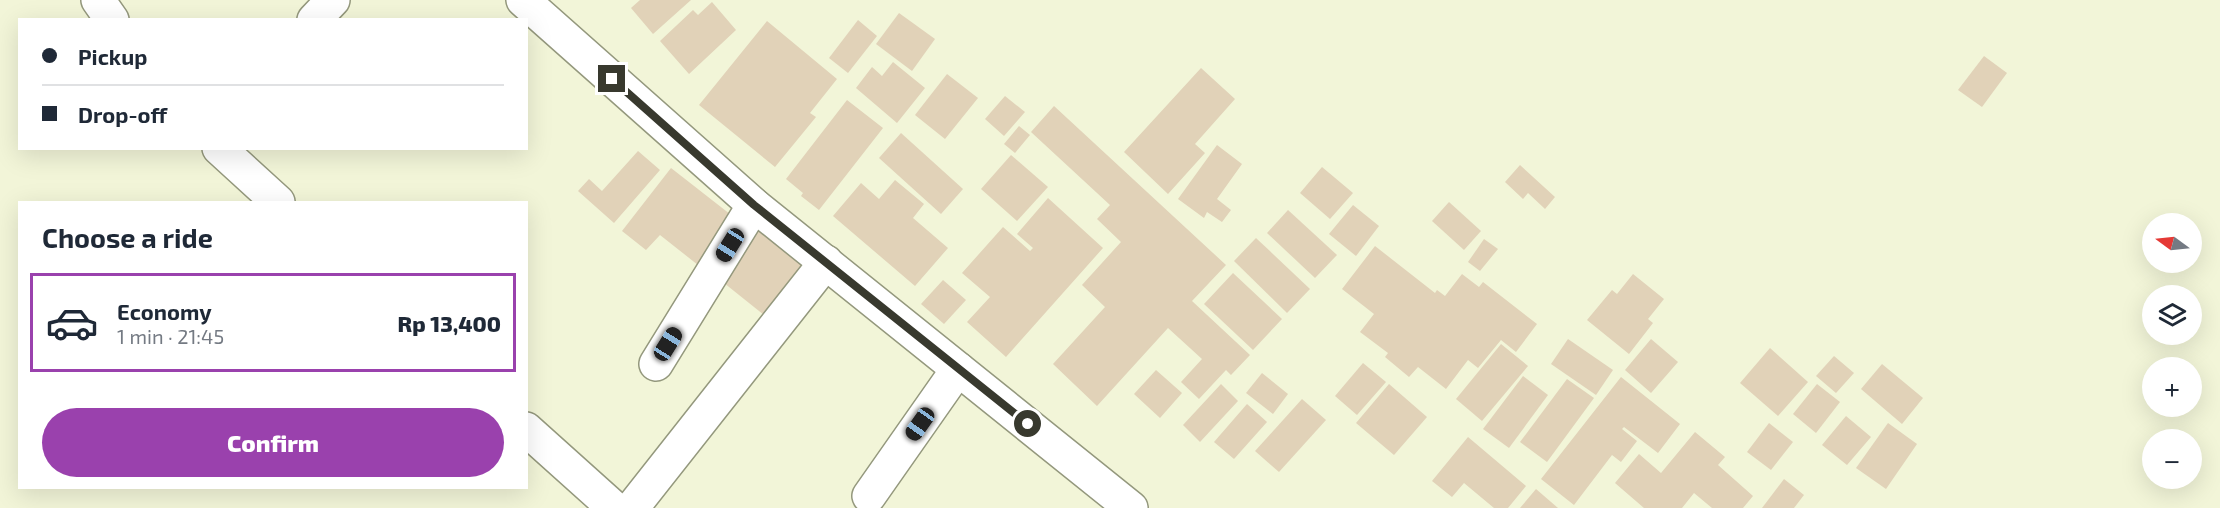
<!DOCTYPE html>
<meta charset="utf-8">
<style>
body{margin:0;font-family:"Exo 2",sans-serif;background:#f2f2f3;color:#1f2937;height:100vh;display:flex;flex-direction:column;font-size:22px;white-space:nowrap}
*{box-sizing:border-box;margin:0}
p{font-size:20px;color:#747a83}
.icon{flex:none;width:33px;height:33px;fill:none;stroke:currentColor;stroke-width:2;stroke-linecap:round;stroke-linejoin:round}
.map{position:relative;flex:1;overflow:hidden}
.details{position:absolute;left:18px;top:201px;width:510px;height:288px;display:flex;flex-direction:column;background:#fff;border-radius:0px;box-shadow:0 6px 24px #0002}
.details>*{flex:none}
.top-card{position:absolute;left:18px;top:18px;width:510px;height:132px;border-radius:0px;box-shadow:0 6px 24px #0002;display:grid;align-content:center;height:132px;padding:0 24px;background:#fff}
.needle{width:39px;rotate:285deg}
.tools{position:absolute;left:2142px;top:213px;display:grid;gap:12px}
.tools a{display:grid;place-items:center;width:60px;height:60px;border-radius:50%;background:#fff;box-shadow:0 6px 24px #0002;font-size:30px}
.end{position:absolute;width:27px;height:27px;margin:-14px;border:8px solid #38392e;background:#fff;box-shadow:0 0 0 3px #fff}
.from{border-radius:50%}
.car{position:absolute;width:18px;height:36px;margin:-18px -9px;border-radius:8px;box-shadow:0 0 4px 2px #0007;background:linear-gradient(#222 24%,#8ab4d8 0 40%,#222 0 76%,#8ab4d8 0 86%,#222 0)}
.top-card b{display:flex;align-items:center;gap:21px;height:57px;font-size:22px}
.top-card b+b{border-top:2px solid #e0e1e3}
.top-card i{width:15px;height:15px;background:#1f2937}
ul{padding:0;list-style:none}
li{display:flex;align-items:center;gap:18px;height:99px;margin:0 12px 9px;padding:0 12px;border:3px solid transparent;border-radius:0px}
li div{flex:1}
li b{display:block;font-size:22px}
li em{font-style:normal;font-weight:800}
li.selected{border-color:#9a41ad}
li>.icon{width:54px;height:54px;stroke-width:1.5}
h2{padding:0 24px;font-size:27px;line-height:72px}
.primary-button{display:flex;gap:12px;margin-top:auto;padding:12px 24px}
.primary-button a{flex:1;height:69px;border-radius:36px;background:#9a41ad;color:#fff;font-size:24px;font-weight:800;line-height:69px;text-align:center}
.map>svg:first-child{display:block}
.building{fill:#e1d2b8}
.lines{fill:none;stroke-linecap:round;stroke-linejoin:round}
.street-casing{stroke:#94987d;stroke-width:36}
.street{stroke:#fff;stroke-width:33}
.route{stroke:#38392e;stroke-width:8}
</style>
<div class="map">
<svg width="2220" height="508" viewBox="0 0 2220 508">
<rect width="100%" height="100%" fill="#f2f5d8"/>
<g class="building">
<polygon points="640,0 691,0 653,34 631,8"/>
<polygon points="712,2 736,30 689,74 660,41 693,10 698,15"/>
<polygon points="899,13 935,39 912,71 876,44"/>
<polygon points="858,20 877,36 848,73 829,58"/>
<polygon points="767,21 837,79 810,113 816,117 775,167 699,105"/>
<polygon points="1984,56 2007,73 1982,107 1958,90"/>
<polygon points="893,62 925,88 897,123 856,88 872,67 882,76"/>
<polygon points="1201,68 1235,99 1195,144 1205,153 1168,194 1124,152"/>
<polygon points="947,74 978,98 945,139 915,115"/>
<polygon points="1005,96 1025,112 1004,136 985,119"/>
<polygon points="847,100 883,128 819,210 801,196 803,193 786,179"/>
<polygon points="1054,106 1226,265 1192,301 1250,355 1231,375 1226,370 1199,399 1181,382 1202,359 1168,328 1097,406 1053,364 1105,307 1082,285 1121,242 1097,219 1110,205 1031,132"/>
<polygon points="1019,126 1030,135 1015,153 1004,144"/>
<polygon points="901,133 963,189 941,214 879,158"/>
<polygon points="1217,145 1242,164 1217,199 1231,210 1222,222 1207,212 1204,218 1178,199"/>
<polygon points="638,151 660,170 614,223 578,191 589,179 602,191"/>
<polygon points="1011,155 1048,187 1017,221 981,189"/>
<polygon points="1520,165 1555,197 1545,209 1528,193 1523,199 1505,182"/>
<polygon points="1322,167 1353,193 1330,219 1300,193"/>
<polygon points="671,168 735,218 698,265 660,235 646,250 622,231"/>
<polygon points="895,180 924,204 913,218 948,248 915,286 833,216 861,183 879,199"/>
<polygon points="1048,198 1103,248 1006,357 967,322 990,297 962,273 1003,227 1030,251 1033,248 1017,234"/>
<polygon points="1449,202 1481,231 1464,250 1432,221"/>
<polygon points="1353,205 1379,226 1356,256 1329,234"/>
<polygon points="1288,210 1337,255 1315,278 1267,233"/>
<polygon points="756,222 811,266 769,319 714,275"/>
<polygon points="1256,238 1310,289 1287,313 1234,261"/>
<polygon points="1484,239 1498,249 1480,271 1468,262"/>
<polygon points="1375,246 1435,293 1437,290 1445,296 1462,274 1479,287 1483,282 1537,324 1516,352 1501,340 1478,368 1468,360 1446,389 1418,367 1409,377 1385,357 1388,353 1360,332 1374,314 1342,289"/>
<polygon points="1233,273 1282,319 1253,350 1204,304"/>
<polygon points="1633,274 1664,299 1648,319 1653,323 1629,354 1587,320 1612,290 1617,294"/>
<polygon points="943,280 966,300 944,324 921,304"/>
<polygon points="1568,339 1613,370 1596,395 1551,364"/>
<polygon points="1651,339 1678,362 1651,393 1625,370"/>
<polygon points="1501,344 1528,366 1482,421 1456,399"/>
<polygon points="1770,348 1808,382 1778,416 1740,383"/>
<polygon points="1834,356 1854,373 1836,393 1816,376"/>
<polygon points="1363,363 1386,382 1357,415 1335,396"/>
<polygon points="1882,364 1923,398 1902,424 1861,389"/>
<polygon points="1156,370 1182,393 1160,418 1134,394"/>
<polygon points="1262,373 1288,394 1273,414 1246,393"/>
<polygon points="1523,376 1548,395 1509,448 1483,429"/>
<polygon points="1621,377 1680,424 1658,453 1624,427 1622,429 1637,441 1621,462 1612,455 1574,505 1541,479"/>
<polygon points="1567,379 1594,398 1547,462 1520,442"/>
<polygon points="1221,384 1238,401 1200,442 1183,425"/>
<polygon points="1389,384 1427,417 1394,455 1356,423"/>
<polygon points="1817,384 1840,402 1816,433 1793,414"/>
<polygon points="1302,399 1326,420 1279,472 1255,451"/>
<polygon points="1247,404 1267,422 1234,459 1214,442"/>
<polygon points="1846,416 1871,437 1847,465 1822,445"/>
<polygon points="1769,423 1793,442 1771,470 1747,452"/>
<polygon points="1888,423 1917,444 1886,489 1856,468"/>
<polygon points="1695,432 1725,457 1718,465 1753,496 1743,508 1712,508 1694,493 1682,508 1644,508 1615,483 1639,454 1661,473"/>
<polygon points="1468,437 1526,486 1508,508 1494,508 1464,483 1452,497 1432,481"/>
<polygon points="1784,479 1804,495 1794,508 1762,508"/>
<polygon points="1536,489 1558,508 1520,508"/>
</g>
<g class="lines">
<defs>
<g id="street">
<polyline points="98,0 112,20"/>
<polyline points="523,0 754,205 1131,508"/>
<polyline points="314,20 333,0"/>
<polyline points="219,148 278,202"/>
<polyline points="656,364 754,205"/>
<polyline points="526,429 614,508"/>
<polyline points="869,496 958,369"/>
<polyline points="632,508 826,262"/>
</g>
</defs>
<use href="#street" class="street-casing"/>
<use href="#street" class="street"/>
</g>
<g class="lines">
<polyline class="route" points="612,79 754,205 1028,424"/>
</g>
</svg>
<div class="tools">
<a><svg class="needle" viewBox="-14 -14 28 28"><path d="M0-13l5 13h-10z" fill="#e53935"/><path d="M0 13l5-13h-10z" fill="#747a83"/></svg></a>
<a><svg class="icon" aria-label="layers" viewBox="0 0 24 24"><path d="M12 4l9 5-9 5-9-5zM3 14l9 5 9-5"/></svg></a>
<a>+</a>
<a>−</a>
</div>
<i class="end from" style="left:1028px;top:424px"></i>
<i class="end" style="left:612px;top:79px"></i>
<i class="car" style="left:730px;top:245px;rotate:212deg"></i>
<i class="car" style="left:668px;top:344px;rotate:32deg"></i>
<i class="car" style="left:920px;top:424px;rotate:215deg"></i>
<div class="top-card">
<b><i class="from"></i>Pickup</b>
<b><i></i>Drop-off</b>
</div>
<section class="details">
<h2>Choose a ride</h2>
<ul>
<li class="selected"><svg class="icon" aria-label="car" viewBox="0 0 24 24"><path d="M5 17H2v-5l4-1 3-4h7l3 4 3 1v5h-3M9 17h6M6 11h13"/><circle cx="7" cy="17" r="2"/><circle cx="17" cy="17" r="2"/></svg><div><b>Economy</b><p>1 min · 21:45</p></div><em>Rp 13,400</em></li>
</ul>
<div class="primary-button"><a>Confirm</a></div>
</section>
</div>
